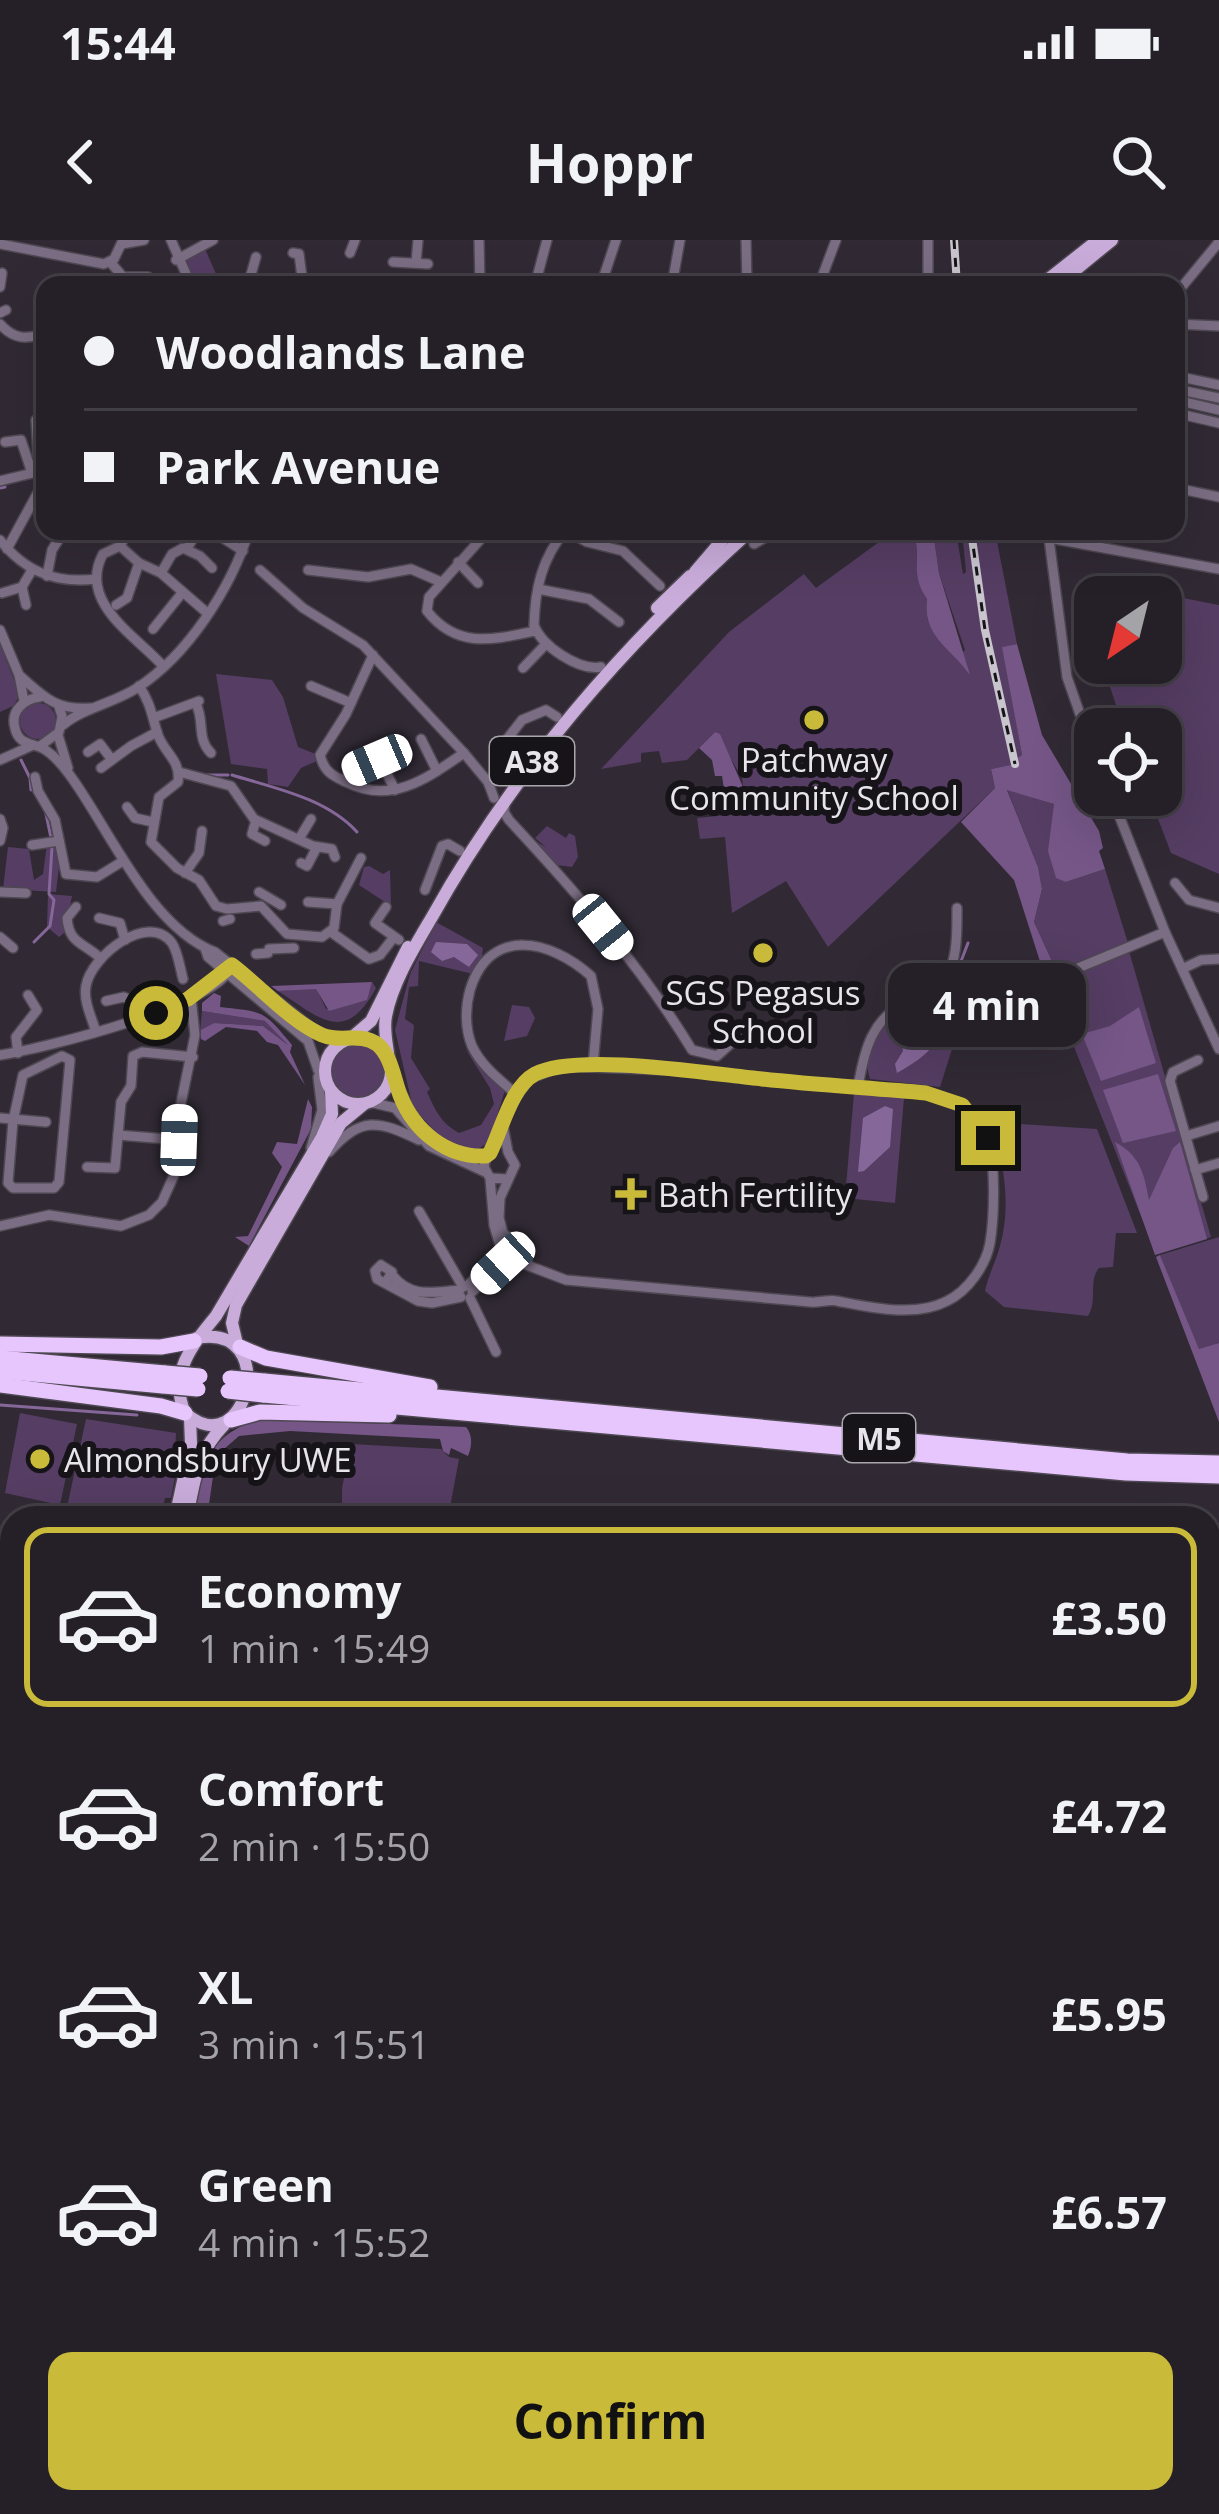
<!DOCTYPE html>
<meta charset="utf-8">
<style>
body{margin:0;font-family:"Open Sans",sans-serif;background:#312d34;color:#f1f3f6;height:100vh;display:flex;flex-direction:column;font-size:45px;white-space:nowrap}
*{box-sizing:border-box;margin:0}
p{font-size:39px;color:#a3a3a8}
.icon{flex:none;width:66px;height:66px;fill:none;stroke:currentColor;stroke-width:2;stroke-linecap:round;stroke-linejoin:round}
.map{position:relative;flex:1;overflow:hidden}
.details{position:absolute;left:0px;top:1266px;width:1221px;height:1008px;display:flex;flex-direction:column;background:#252028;border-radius:36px 36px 0 0;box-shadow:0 12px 48px #0002,0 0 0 3px #423e45}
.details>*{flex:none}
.hud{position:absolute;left:36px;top:36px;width:1149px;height:264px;border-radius:24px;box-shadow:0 12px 48px #0002,0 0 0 3px #423e45;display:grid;align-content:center;height:264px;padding:0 48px;background:#252028}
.needle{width:78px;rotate:215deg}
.buttons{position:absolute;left:1074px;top:336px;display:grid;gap:24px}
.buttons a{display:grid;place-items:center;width:108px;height:108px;border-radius:24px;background:#252028;box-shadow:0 12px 48px #0002,0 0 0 3px #423e45;font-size:60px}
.end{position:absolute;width:54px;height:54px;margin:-27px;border:15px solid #caba3a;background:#111;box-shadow:0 0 0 6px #111}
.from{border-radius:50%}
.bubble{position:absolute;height:84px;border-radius:24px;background:#252028;box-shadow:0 12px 48px #0002,0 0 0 3px #423e45;font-size:39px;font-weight:700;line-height:84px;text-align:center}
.car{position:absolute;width:36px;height:72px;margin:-36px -18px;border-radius:15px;box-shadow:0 0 9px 3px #0007;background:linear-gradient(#fff 24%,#345 0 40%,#fff 0 76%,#345 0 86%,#fff 0)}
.hud b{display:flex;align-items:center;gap:42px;height:114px;font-size:45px}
.hud b+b{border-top:3px solid #423e45}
.hud i{width:30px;height:30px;background:#f1f3f6}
ul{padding:21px 0 0;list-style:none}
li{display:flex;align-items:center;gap:36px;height:180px;margin:0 24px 18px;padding:0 24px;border:6px solid transparent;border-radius:24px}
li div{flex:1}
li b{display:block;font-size:45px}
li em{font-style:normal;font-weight:700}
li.current{border-color:#caba3a}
li>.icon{width:108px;height:108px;stroke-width:1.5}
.button{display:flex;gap:24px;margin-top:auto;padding:24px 48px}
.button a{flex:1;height:138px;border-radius:24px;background:#caba3a;color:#111;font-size:48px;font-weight:700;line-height:138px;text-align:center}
.status{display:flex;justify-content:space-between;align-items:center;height:84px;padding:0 60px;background:#252028;direction:ltr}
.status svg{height:33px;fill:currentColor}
header{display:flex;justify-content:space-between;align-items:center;height:156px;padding:0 48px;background:#252028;font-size:54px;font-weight:700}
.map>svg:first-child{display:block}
.green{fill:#553d63}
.forest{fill:#755687}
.water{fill:#866799}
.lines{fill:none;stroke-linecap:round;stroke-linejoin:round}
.stream{stroke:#866799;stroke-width:3}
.minor-casing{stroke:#4e4852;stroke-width:12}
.major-casing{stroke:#4e4852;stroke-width:15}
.highway-casing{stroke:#4e4852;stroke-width:18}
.minor{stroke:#7b6d83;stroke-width:9}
.major{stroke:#c9acda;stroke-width:12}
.highway{stroke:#e7c5fd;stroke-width:15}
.rail-casing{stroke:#c9c5cd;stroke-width:8}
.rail{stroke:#171419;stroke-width:3;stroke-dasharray:9;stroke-linecap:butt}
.highway-bridge-casing{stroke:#4e4852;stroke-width:18;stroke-linecap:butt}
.highway-bridge{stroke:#e7c5fd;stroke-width:15}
.route{stroke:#caba3a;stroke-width:15}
.poi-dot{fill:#caba3a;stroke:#171419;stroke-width:4.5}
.labels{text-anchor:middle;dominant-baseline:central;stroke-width:12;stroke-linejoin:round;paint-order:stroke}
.shield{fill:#171419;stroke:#a9a6ad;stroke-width:3}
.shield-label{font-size:30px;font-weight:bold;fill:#e8e4ec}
.poi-label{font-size:33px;fill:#e8e4ec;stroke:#171419}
</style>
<div class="status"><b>15:44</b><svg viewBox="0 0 49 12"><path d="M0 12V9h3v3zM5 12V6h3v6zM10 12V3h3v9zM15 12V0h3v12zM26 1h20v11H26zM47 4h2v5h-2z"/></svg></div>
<header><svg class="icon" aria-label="back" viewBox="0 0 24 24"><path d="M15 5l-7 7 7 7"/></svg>Hoppr<svg class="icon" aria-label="search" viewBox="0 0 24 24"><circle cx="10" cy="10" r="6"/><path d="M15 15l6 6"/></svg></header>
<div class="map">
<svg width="1219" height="2274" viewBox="0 0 1219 2274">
<rect width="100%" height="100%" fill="#312a35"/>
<g class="green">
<polygon points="205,9 221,45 194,45 185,21"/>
<path d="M894 291H914C920 318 911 336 927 359 923 389 939 398 958 418L965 410 939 333 933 291H956L963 334 966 332 962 291H968L987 417 1013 525 991 529 995 548 828 707 786 641 732 673 725 597 700 599 697 578 747 573 742 538 715 492 687 520 662 523 659 511 641 513V522L601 529 729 392 804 334 816 348Z"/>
<polygon points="974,291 995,291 1017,404 1003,407 1022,515 1016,519 992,414"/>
<polygon points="1085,339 1219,365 1219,634 1171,613 1149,555 1161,555 1161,489 1124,489 1102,423 1161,423 1161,357 1095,357 1095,399 1079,340"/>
<polygon points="0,404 20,455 13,466 0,472"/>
<polygon points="216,434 272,440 283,457 298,507 318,515 319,520 301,528 288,547 268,544 267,529 231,524"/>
<circle cx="38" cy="481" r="18"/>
<polygon points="1007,549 1054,564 1066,642 1105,629 1128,703 1056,730 1034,682 1042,649 1038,627"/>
<polygon points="547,586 566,598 569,593 575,596 578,617 572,627 557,625 535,601 546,607 535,598"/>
<polygon points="47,604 61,610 56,652 3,649 8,607 29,609 34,640 43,634"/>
<polygon points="369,626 383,634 390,630 391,666 359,645 364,627"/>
<polygon points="48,654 72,656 64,693 59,697 47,687"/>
<path d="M436 682 483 708 481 724 473 734 419 721 418 746 409 747 405 779 414 785 411 818 430 849 427 852C435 870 441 883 459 893L481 885 494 864 490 848 465 808 484 833 505 850 489 902 475 911 443 900 413 868 395 790 410 734Z"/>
<polygon points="1129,711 1211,997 1156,1014 1052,751 1054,742"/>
<path d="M372 742 376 748C345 805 321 779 278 751L316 748 326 769 366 760Z"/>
<path d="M931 761 956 765 953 806 940 847 870 839C857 801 898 768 931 761Z"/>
<polygon points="512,765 529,767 535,778 527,796 504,801"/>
<polygon points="202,771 266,781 288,805 263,786 214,783 200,792"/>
<circle cx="358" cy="831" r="27"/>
<polygon points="854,853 904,858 895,963 845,958"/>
<path d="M1003 883 1097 889 1137 993H1116L1113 1027 1099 1028C1088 1040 1098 1061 1088 1076L1004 1067 985 1051C988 1036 996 1021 1000 1006 1011 967 1004 929 995 891Z"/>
<polygon points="1219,997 1219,1103 1199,1110 1160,1015"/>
<polygon points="20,1173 77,1184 60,1265 5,1253"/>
<polygon points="86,1179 176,1193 175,1214 179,1216 171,1258 165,1258 160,1278 71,1278 66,1272"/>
<polygon points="351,1204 441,1209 449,1217 459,1219 448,1278 342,1278 342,1248"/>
<polygon points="0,2201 12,2212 12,2262 52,2262 60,2274 0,2274"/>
</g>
<g class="forest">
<path d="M914 291H933L939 333 970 435C950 407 922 396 927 359 910 335 921 320 914 291Z"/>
<polygon points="1017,404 1042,495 1099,591 1103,608 1099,611 1105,629 1066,642 1056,638 1048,611 1054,564 1007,550 1038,627 1042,649 1034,682 1056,730 1044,734 1014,640 961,582 995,548 991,529 1016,524 1016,519 1022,515 1002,407"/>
<polygon points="715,492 720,494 743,547 724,549 722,536 715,536 712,520 699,508"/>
<polygon points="372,742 367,760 329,771 316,749 278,751 271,746"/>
<path d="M214 753 221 756 220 767C265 772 263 770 292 805L290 812 305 845 278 805 267 802 257 791 226 787 205 801 201 799V790L214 783 263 786 288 805 265 781 202 771V763Z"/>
<polygon points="1139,767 1156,823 1101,841 1082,794 1110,786"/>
<polygon points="1158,834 1176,891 1123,903 1103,850"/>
<polygon points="308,859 312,867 311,889 249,1006 235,997 248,996 282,927 272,913 277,902 297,904"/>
<path d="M1115 902C1141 916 1144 934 1149 960L1173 908 1180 902 1207 999 1155 1015Z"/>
<polygon points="1160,1015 1199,1109 1219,1103 1219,1182 1156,1017"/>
<path d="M262 1179 466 1187C473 1195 472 1207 468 1216L451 1208 449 1215 443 1211 440 1199 290 1191 239 1196 216 1216 207 1278H195C201 1228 207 1193 262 1179Z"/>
<polygon points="1219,1297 1219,1365 1209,1371 1209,1299"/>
<polygon points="1209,1725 1219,1725 1219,1777 1209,1791"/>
<polygon points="789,2262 902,2262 906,2274 793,2274"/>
</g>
<g class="water">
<polygon points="436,702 467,704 478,715 469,727 454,717 442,721 431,712"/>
<path d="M938 769 945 773C942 804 924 818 897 833L895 824 903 811 900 786 924 772Z"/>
<polygon points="885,866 893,869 890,907 864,931 858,932 863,878"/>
</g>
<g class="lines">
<g class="stream">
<polyline points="0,248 5,247"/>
<polyline points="21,520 30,538 31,550"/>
<polyline points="206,535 228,535"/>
<path d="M232 535C274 548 326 558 357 592"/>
<polyline points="46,574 51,598"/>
<polyline points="34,702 50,686 54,660 49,654 52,607"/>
<polyline points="958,729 968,703"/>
<polyline points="0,1165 137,1175"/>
</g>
<defs>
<g id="minor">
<polyline points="171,0 191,45"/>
<polyline points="479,0 480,45"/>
<polyline points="746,0 747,45"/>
<polyline points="928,0 928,45"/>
<polyline points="0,4 104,24 114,19 123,0"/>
<polyline points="122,4 144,0"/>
<polyline points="293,13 299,14 303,45"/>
<polyline points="350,13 355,0"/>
<polyline points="176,20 213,0"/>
<polyline points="393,22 428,24"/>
<polyline points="111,23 123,37 148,37"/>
<polyline points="416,23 418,0"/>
<polyline points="248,45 256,17"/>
<polyline points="535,45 547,0"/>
<polyline points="601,45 616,0"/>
<polyline points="672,45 680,0"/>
<polyline points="819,45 836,0"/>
<polyline points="0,47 2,33"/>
<polyline points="1176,54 1219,2"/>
<polyline points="39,67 45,66"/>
<polyline points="0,73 6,70"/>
<path d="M0 84C14 100 26 99 45 94"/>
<polyline points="1176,84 1219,86"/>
<polyline points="1176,136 1219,145"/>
<polyline points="1176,149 1219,158"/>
<polyline points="1176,160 1219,170"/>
<polyline points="1176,173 1219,183"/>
<polyline points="36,180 39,231"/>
<polyline points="5,202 21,200 32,233"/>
<polyline points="0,241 45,230"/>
<polyline points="1176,248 1219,257"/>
<polyline points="72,291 73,291"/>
<path d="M128 291 120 306 103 314C77 362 136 396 163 426"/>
<polyline points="212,291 243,311"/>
<path d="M488 291 429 357 427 371C457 409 492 400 535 391"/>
<path d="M565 291C542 318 535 349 534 385 541 406 579 431 601 427"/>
<polyline points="567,291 587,302 623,311 660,346"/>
<polyline points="1048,291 1067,437 1095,517"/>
<polyline points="273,294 275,291"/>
<polyline points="1049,298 1219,329"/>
<path d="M0 300C25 332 56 344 96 339"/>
<polyline points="754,304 776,291"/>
<polyline points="120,306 139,323 161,333 206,372"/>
<polyline points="187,308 198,291"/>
<polyline points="7,309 37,254"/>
<polyline points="458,322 478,343"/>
<polyline points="260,330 303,368 363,405 464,513 488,542 494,558"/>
<polyline points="308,330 368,337 411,329 441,342"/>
<polyline points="161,333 172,314 183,308 200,316 212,328"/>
<polyline points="47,336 52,310 64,291"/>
<polyline points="538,349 589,359 619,382"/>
<polyline points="2,353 22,347"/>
<polyline points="26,365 22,347 32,330"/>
<polyline points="116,365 127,358 139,323"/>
<polyline points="153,389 182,353"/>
<polyline points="0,390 19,435 24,461"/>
<path d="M373 415 346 474 320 515C324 531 331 535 346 542 391 565 426 539 464 513"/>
<polyline points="523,428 546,404"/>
<path d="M19 435C43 456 55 471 91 468"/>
<path d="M139 446C151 463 152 477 158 495 165 514 181 520 178 542L159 557 151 602 177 628 199 640 216 666 227 669 261 666 287 694 322 697 334 688 337 664 361 618"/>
<polyline points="311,446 351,463"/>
<path d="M40 457C24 459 10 471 15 488 18 504 31 503 42 508 52 513 63 526 69 534 108 586 149 687 215 712L313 789 328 797 346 800"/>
<path d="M196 464C205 481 196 498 211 513"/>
<polyline points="156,477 199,461"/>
<path d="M63 485C83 468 114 463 137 448 188 415 231 348 249 291"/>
<polyline points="58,495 68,528"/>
<polyline points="421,499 437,531"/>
<polyline points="40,506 59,492 62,476 59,467"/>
<polyline points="88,512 100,504 112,520"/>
<polyline points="497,512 522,480 546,470 557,477"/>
<polyline points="0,520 31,506"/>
<polyline points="101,528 131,506 157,492"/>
<polyline points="179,532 231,546 254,579 313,606 332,609 335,617"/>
<polyline points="35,537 38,551 55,580 66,634 97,637 123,621"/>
<polyline points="344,541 349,532 380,520 395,550"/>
<polyline points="1111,555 1165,692 1219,809"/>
<path d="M505 562 504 572 509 580C576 652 641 726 692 810L717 816 746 790"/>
<polyline points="127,567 135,578 153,582"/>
<polyline points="0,579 3,588 0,601"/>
<polyline points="256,580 252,594 265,601"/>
<polyline points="299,599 311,579"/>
<polyline points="32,605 59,601"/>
<polyline points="301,623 307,626 317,607"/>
<polyline points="185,633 199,613 202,591"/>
<polyline points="1175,643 1189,660 1219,668"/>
<polyline points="425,650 442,606 448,604 460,611"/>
<polyline points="0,652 26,653"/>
<polyline points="259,652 281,665"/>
<polyline points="308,662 337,664"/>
<path d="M76 667 67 678C69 703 82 702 99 717"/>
<polyline points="386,667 375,683 399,700"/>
<polyline points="99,678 120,683 125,700"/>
<polyline points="223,681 230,679"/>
<polyline points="331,692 369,719 380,715 394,697"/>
<polyline points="0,697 13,708"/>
<polyline points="205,708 208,717 308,801 318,830 328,847"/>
<polyline points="256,714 268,713 269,709 294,708"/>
<polyline points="1184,728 1201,720 1219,719"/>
<polyline points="1049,740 1165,692"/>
<polyline points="106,761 124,757 136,763"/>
<path d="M96 792C92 778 83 761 86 746 91 716 148 671 172 703 178 712 180 728 183 739"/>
<polyline points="18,813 16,797 37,770 28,755"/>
<path d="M0 815C42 809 223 764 232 725"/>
<polygon points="62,816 70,820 59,942 54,948 13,948 8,943 13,881 23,835"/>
<polyline points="1198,820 1173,832 1170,841 1203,957"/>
<path d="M391 828C408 873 430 918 486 916"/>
<path d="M858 847C864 811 872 776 910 761 922 756 935 755 943 743 958 723 957 693 957 668"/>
<path d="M517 855C500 840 482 827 472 806 465 789 465 768 470 750 490 685 551 700 591 736L598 769 593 825"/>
<polyline points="369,862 395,868 429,906 485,932"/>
<polyline points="0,878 46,882"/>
<polyline points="503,886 508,912 515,925 500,958 499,978 503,993 519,1005 528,1023"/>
<polyline points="118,895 179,900"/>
<polyline points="1186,896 1219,886"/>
<polyline points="311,908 322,870 318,837"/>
<path d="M329 912C361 876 378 880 419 900"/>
<polyline points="87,927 115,928 121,862 131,846 133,816 142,812 193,817"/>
<polyline points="1195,930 1219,923"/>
<path d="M490 938 494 985 503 1016 566 1040 810 1062C819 1063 829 1059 837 1061 869 1067 915 1078 947 1061 968 1051 986 1025 990 1003 994 979 997 915 985 893 972 868 951 859 925 853L671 830 562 826 529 839 517 855 486 916 484 927 490 938 506 939"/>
<polyline points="419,971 463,1047"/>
<polyline points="0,986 49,975 121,986 149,975 162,962 179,924 181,863 195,795 191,758"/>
<path d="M392 1035C412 1059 432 1052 460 1050"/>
<polyline points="386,1042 392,1032 381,1025 375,1031 377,1039 418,1061 432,1063 461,1057"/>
<polyline points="467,1046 501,1013"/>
<polyline points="472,1052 508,1019"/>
<polyline points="470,1058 496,1112"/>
<polyline points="1209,1524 1219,1527"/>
<polyline points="0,1539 12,1543"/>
<polyline points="0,1661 12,1664"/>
<polyline points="0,1778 10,1775"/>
<polyline points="0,1828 12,1824"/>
<polyline points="0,1920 12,1915"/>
<polyline points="0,1954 12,1978"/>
<polyline points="0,2163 12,2162"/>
<polyline points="1065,2262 1073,2274"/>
</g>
<g id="major">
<polyline points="1041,45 1098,0"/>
<polyline points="1057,45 1112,0"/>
<polyline points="695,332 730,291"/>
<polyline points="657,368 690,336"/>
<circle cx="358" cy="831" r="33"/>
<polyline points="350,799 371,781 408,707"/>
<path d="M389 822C388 807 383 791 386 776 392 743 415 706 432 677 515 528 624 405 750 291"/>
<path d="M197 1098C281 1082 248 1227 185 1173 168 1134 192 1105 216 1076L322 897 332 874 331 851"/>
<polyline points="237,1104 232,1083 236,1065 341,883 364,864"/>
<polyline points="175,1278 191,1204 190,1178"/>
<path d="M187 1278C194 1242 197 1212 224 1185"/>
<polyline points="0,1574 12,1567"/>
</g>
<g id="highway">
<polyline points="0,1104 161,1107 194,1101"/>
<polyline points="240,1107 266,1118 430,1147"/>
<polyline points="0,1118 165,1133"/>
<polyline points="0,1131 163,1146"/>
<polyline points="264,1141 1127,1221 1219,1223"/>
<polyline points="0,1145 161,1166 185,1173"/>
<polyline points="263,1155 1126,1233 1219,1236"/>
<polyline points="231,1180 260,1172 389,1175"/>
</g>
</defs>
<use href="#minor" class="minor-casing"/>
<use href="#major" class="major-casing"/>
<use href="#highway" class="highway-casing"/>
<use href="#minor" class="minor"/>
<use href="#major" class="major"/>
<use href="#highway" class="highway"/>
<defs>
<g id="rail">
<polyline points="954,0 957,45"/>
<polyline points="971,291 985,390 1015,524"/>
</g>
</defs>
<use href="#rail" class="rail-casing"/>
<use href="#rail" class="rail"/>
<defs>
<g id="highway-bridge">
<polyline points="165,1133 200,1136"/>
<polyline points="230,1138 264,1141"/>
<polyline points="163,1146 198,1149"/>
<polyline points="228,1151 263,1155"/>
</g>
</defs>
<use href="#highway-bridge" class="highway-bridge-casing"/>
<use href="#highway-bridge" class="highway-bridge"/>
</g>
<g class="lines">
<path class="route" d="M156 773 188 759 232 725C261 747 289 780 322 795 340 803 360 792 377 804 391 815 394 839 400 855 414 891 447 918 486 916L490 913C502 889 511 847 535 834 577 812 711 834 762 839 817 845 872 848 926 853L962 865 988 898"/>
</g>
<g class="poi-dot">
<circle cx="814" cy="480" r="12"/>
<circle cx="763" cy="713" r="12"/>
<path d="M625 936h12v12h12v12h-12v12h-12v-12h-12v-12h12z"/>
<circle cx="40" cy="1219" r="12"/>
</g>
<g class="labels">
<g class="shield">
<rect x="490" y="497" width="84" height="48" rx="9"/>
<rect x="843" y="1174" width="72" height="48" rx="9"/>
</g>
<g class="shield-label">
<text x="532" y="521">A38</text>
<text x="879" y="1198">M5</text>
</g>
<g class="poi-label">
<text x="814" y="519">Patchway<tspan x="814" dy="38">Community School</tspan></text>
<text x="763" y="752">SGS Pegasus<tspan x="763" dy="38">School</tspan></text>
<text x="658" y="954" text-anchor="start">Bath Fertility</text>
<text x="64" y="1219" text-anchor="start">Almondsbury UWE</text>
</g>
</g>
</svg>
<div class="buttons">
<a><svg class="needle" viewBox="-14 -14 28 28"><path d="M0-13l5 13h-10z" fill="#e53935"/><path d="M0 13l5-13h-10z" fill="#a3a3a8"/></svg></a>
<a><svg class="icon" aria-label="locate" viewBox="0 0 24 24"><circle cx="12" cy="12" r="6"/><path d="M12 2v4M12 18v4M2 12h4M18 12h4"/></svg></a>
</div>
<i class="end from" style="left:156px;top:773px"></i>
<i class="end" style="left:988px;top:898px"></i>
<div class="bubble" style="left:888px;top:723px;width:198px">4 min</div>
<i class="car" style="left:377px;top:520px;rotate:247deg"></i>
<i class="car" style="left:603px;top:687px;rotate:141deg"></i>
<i class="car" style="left:179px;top:900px;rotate:2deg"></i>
<i class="car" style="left:503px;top:1023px;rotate:227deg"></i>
<div class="hud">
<b><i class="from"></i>Woodlands Lane</b>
<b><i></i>Park Avenue</b>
</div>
<section class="details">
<ul>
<li class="current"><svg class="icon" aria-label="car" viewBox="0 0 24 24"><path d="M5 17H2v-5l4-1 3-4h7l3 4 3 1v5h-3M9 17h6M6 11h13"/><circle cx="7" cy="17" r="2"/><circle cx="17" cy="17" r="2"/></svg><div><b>Economy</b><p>1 min · 15:49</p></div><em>£3.50</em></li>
<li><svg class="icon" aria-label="car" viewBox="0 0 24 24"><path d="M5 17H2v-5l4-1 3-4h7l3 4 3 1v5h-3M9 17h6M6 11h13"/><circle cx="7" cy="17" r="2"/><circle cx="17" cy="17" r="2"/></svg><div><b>Comfort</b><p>2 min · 15:50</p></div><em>£4.72</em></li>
<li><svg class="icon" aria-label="car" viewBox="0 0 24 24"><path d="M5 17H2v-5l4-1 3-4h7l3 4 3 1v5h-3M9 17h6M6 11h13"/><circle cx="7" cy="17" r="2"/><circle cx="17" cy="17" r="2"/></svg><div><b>XL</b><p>3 min · 15:51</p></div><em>£5.95</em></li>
<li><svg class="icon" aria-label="car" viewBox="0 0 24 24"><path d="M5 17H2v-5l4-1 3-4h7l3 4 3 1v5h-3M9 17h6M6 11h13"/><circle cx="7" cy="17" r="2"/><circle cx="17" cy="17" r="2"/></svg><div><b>Green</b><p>4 min · 15:52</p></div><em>£6.57</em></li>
</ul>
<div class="button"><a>Confirm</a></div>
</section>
</div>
